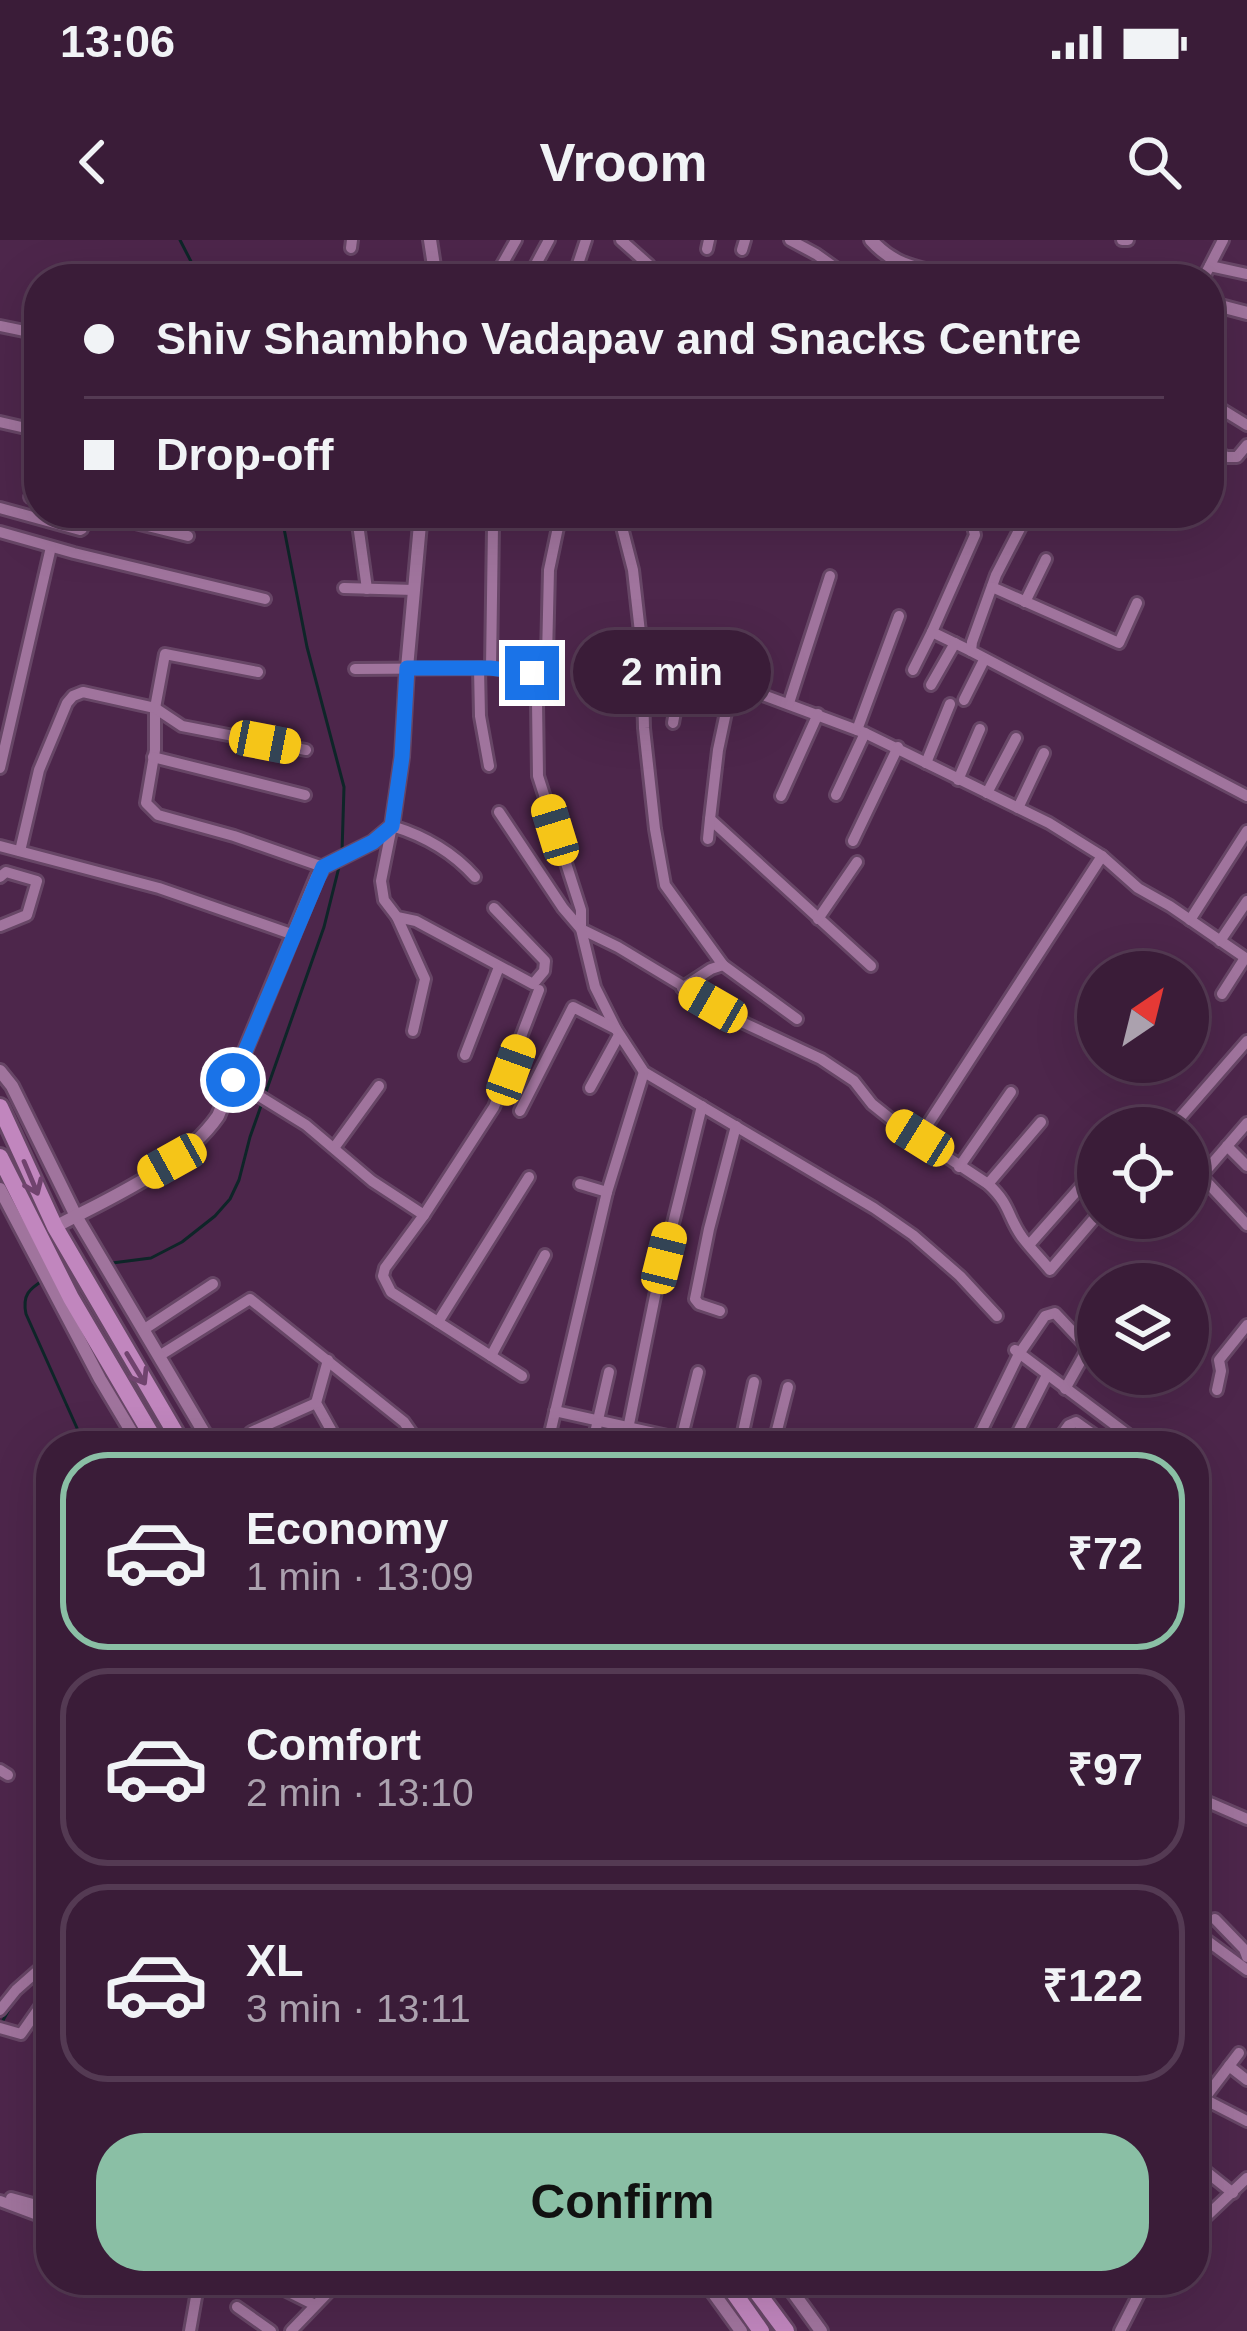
<!DOCTYPE html>
<meta charset="utf-8">
<style>
body{margin:0;font-family:Arial,sans-serif;background:#412540;color:#f1f3f6;height:100vh;display:flex;flex-direction:column;font-size:45px;white-space:nowrap}
*{box-sizing:border-box;margin:0}
p{font-size:39px;color:#aba1ae}
.icon{flex:none;width:66px;height:66px;fill:none;stroke:currentColor;stroke-width:2;stroke-linecap:round;stroke-linejoin:round}
.map{position:relative;flex:1;overflow:hidden}
.panel{position:absolute;left:36px;top:1191px;width:1173px;height:864px;display:flex;flex-direction:column;background:#3a1c38;border-radius:48px;box-shadow:0 12px 48px #0002,0 0 0 3px #543a53}
.panel>*{flex:none}
.top-card{position:absolute;left:24px;top:24px;width:1200px;height:264px;border-radius:48px;box-shadow:0 12px 48px #0002,0 0 0 3px #543a53;display:grid;align-content:center;height:264px;padding:0 60px;background:#3a1c38}
.needle{width:78px;rotate:35deg}
.controls{position:absolute;left:1077px;top:711px;display:grid;gap:24px}
.controls a{display:grid;place-items:center;width:132px;height:132px;border-radius:50%;background:#3a1c38;box-shadow:0 12px 48px #0002,0 0 0 3px #543a53;font-size:60px}
.end{position:absolute;width:54px;height:54px;margin:-27px;border:15px solid #1a73e8;background:#fff;box-shadow:0 0 0 6px #fff}
.from{border-radius:50%}
.bubble{position:absolute;height:84px;border-radius:42px;background:#3a1c38;box-shadow:0 12px 48px #0002,0 0 0 3px #543a53;font-size:39px;font-weight:800;line-height:84px;text-align:center}
.car{position:absolute;width:36px;height:72px;margin:-36px -18px;border-radius:15px;box-shadow:0 0 9px 3px #0007;background:linear-gradient(#f5c518 24%,#345 0 40%,#f5c518 0 76%,#345 0 86%,#f5c518 0)}
.top-card b{display:flex;align-items:center;gap:42px;height:114px;font-size:45px}
.top-card b+b{border-top:3px solid #543a53}
.top-card i{width:30px;height:30px;background:#f1f3f6}
ul{padding:21px 0 0;list-style:none}
li{display:flex;align-items:center;gap:36px;height:198px;margin:0 24px 18px;padding:0 36px;border:6px solid #543a53;border-radius:48px}
li div{flex:1}
li b{display:block;font-size:45px}
li em{font-style:normal;font-weight:800}
li.on{border-color:#8abfa5}
li>.icon{width:108px;height:108px;stroke-width:1.5}
.action{display:flex;gap:24px;margin-top:auto;padding:24px 60px}
.action a{flex:1;height:138px;border-radius:48px;background:#8abfa5;color:#111;font-size:48px;font-weight:800;line-height:138px;text-align:center}
.status{display:flex;justify-content:space-between;align-items:center;height:84px;padding:0 60px;background:#3a1c38;direction:ltr}
.status svg{height:33px;fill:currentColor}
header{display:flex;justify-content:space-between;align-items:center;height:156px;padding:0 60px;background:#3a1c38;font-size:54px;font-weight:800}
.map>svg:first-child{display:block}
.lines{fill:none;stroke-linecap:round;stroke-linejoin:round}
.stream{stroke:#0e2528;stroke-width:3}
.minor-casing{stroke:#674666;stroke-width:16}
.tertiary-casing{stroke:#674666;stroke-width:18}
.trunk-casing{stroke:#674666;stroke-width:22}
.minor{stroke:#a0749d;stroke-width:10}
.tertiary{stroke:#a0749d;stroke-width:12}
.trunk{stroke:#c186be;stroke-width:16}
.oneway{stroke:#70436e}
.route{stroke:#1a73e8;stroke-width:15}
</style>
<div class="status"><b>13:06</b><svg viewBox="0 0 49 12"><path d="M0 12V9h3v3zM5 12V6h3v6zM10 12V3h3v9zM15 12V0h3v12zM26 1h20v11H26zM47 4h2v5h-2z"/></svg></div>
<header><svg class="icon" aria-label="back" viewBox="0 0 24 24"><path d="M15 5l-7 7 7 7"/></svg>Vroom<svg class="icon" aria-label="search" viewBox="0 0 24 24"><circle cx="10" cy="10" r="6"/><path d="M15 15l6 6"/></svg></header>
<div class="map">
<svg width="1247" height="2091" viewBox="0 0 1247 2091">
<rect width="100%" height="100%" fill="#4d264b"/>
<g class="lines">
<g class="stream">
<polyline points="180,0 200,39"/>
<polyline points="281,273 307,407 344,547 342,612"/>
<polyline points="112,1023 151,1018 182,1002 215,976 230,959 239,940 250,897 324,687 339,627"/>
<path d="M45 1039C29 1049 22 1055 26 1074L85 1206"/>
<polyline points="43,1733 51,1727"/>
<polyline points="1,1784 13,1762 26,1747"/>
</g>
<defs>
<g id="minor">
<polyline points="621,0 649,25"/>
<polyline points="790,0 816,14 851,39"/>
<polyline points="1122,0 1128,0"/>
<polyline points="351,8 352,0"/>
<polyline points="707,9 709,0"/>
<polyline points="742,10 745,0"/>
<polyline points="1210,26 1247,34"/>
<polyline points="494,39 516,0"/>
<polyline points="528,39 549,0"/>
<polyline points="573,39 586,0"/>
<polyline points="1203,39 1223,0"/>
<polyline points="0,86 39,94"/>
<polyline points="1209,167 1221,169 1247,185"/>
<polyline points="0,182 39,191"/>
<polyline points="1209,210 1227,217 1237,217 1247,205"/>
<polyline points="30,257 39,259"/>
<polyline points="0,268 80,290 82,289 87,273"/>
<polyline points="95,273 188,296"/>
<path d="M561 273 549 330 547 417 537 461 538 536 581 670V689L618 707 744 783 821 819 854 841 872 864 897 884 988 944C1011 965 1007 976 1022 997 1031 1009 1041 1019 1050 1030L1098 974"/>
<polyline points="628,273 623,291 633,330 642,410 644,488 655,589 665,645 723,725"/>
<polyline points="1028,273 996,335 972,402 971,411 1247,556"/>
<polyline points="358,284 367,349"/>
<polyline points="0,292 74,313 265,359"/>
<polyline points="992,347 1119,403 1137,363"/>
<polyline points="344,348 414,350"/>
<polyline points="1025,362 1046,319"/>
<polyline points="932,392 975,295 971,278 973,273"/>
<polyline points="642,410 865,493 1049,583 1102,616 1138,648 1170,666 1247,719"/>
<polyline points="479,428 480,476 489,526"/>
<polyline points="491,428 493,286 500,273"/>
<polyline points="355,429 491,428 543,433"/>
<polyline points="913,430 932,392 971,411"/>
<polyline points="258,432 165,414 155,468 155,510 146,563 158,575 234,596 323,627"/>
<polyline points="732,444 718,510 710,579 871,726"/>
<polyline points="931,445 955,403"/>
<polyline points="964,460 984,420"/>
<polyline points="789,463 830,336"/>
<polyline points="673,483 683,427"/>
<polyline points="857,490 899,376"/>
<polyline points="153,517 305,555"/>
<polyline points="926,523 950,464"/>
<polyline points="0,528 51,307"/>
<polyline points="958,540 980,489"/>
<polyline points="987,553 1016,498"/>
<polyline points="836,555 865,493"/>
<polyline points="781,556 818,474"/>
<polyline points="1018,568 1044,513"/>
<polyline points="499,572 563,668 581,689 595,747 616,789 644,832 874,968 913,995 960,1036 997,1076"/>
<polyline points="708,599 710,579"/>
<polyline points="853,601 898,507"/>
<polyline points="0,606 159,648 294,695"/>
<polyline points="20,611 39,530 67,463 73,456 83,452 155,468 182,486 306,510"/>
<polyline points="0,637 6,632 37,641 27,675 0,686"/>
<path d="M475 637C452 611 425 596 392 586L381 641 384 660 397 677 416 681 533 744 544 731 545 721 494 668"/>
<polyline points="397,677 425,739 413,791"/>
<polyline points="818,679 857,622"/>
<polyline points="1190,680 1247,591"/>
<polyline points="1220,701 1247,661"/>
<polyline points="682,748 711,729 723,725 797,779"/>
<polyline points="1222,754 1245,718"/>
<polyline points="465,815 499,727"/>
<polyline points="233,840 306,885 372,941 424,975"/>
<polyline points="590,848 619,795"/>
<polyline points="520,871 573,767 616,789"/>
<polyline points="1247,883 1203,934 1204,939 1247,985"/>
<polyline points="1171,888 1247,801"/>
<polyline points="919,898 1102,616"/>
<polyline points="1227,906 1247,926"/>
<polyline points="334,908 379,846"/>
<polyline points="959,927 1011,852"/>
<polyline points="580,944 607,952"/>
<polyline points="988,944 1041,882"/>
<polyline points="1029,1005 1098,927"/>
<polyline points="720,1071 699,1064 695,1059 709,989 736,886"/>
<polyline points="438,1082 529,937"/>
<polyline points="143,1090 213,1044"/>
<polyline points="1015,1110 1139,1203 1140,1206"/>
<polyline points="159,1116 250,1059 404,1182 421,1206"/>
<polyline points="491,1116 545,1015"/>
<polyline points="328,1120 316,1163 340,1206"/>
<polyline points="522,1136 391,1052 383,1036 385,1028 424,975 494,867 539,750"/>
<polyline points="1217,1150 1221,1131 1219,1120 1247,1085"/>
<polyline points="555,1171 681,1199 727,1206"/>
<polyline points="628,1189 655,1056 702,866"/>
<polyline points="680,1204 698,1132"/>
<polyline points="253,1206 249,1200 251,1192 316,1163"/>
<polyline points="547,1206 607,952 644,832"/>
<polyline points="592,1206 609,1132"/>
<polyline points="740,1206 754,1142"/>
<polyline points="773,1206 788,1147"/>
<polyline points="974,1206 1019,1114 1045,1076 1055,1073 1088,1108 1065,1149"/>
<polyline points="1015,1206 1014,1200 1047,1135"/>
<polyline points="1054,1206 1069,1185 1076,1182 1110,1206"/>
<polyline points="0,1530 8,1535"/>
<polyline points="1194,1556 1247,1579"/>
<polyline points="1215,1679 1244,1709 1247,1717"/>
<polyline points="1194,1691 1247,1730"/>
<polyline points="0,1770 16,1750 51,1719"/>
<polyline points="0,1788 21,1794 51,1751"/>
<polyline points="1239,1813 1204,1859 1247,1881"/>
<polyline points="1229,1826 1247,1840"/>
<polyline points="1194,1922 1233,1953"/>
<polyline points="11,1958 51,1969"/>
<polyline points="0,1961 51,1980"/>
<polyline points="1194,1988 1247,1938"/>
<polyline points="281,2048 315,2065"/>
<polyline points="237,2067 271,2091"/>
<polyline points="190,2091 199,2040"/>
<polyline points="291,2091 340,2040"/>
<polyline points="1120,2091 1146,2040"/>
</g>
<g id="tertiary">
<polyline points="430,0 436,39"/>
<path d="M871 0C888 19 905 26 930 31L1084 39"/>
<polyline points="1209,63 1247,73"/>
<polyline points="0,831 12,846 76,976 212,1206"/>
<polyline points="0,949 100,1139 140,1206"/>
<path d="M55 987C109 958 183 927 218 876L317 637 323 627 373 602 392 586 402 517 407 428 421 273"/>
<polyline points="704,2040 741,2091"/>
<polyline points="784,2040 821,2091"/>
</g>
<g id="trunk">
<polyline points="0,867 55,987 183,1206"/>
<polyline points="0,917 71,1058 158,1206"/>
<polyline points="725,2040 761,2091"/>
<polyline points="748,2040 786,2091"/>
</g>
</defs>
<use href="#minor" class="minor-casing"/>
<use href="#tertiary" class="tertiary-casing"/>
<use href="#trunk" class="trunk-casing"/>
<use href="#minor" class="minor"/>
<use href="#tertiary" class="tertiary"/>
<use href="#trunk" class="trunk"/>
</g>
<defs><path id="oneway-shaft" d="M-6 0H5M1.5-3L5.5 0L1.5 3" fill="none" stroke-width="1.6" stroke-linecap="round" stroke-linejoin="round" transform="scale(3)"/></defs>
<g class="oneway">
<use href="#oneway-shaft" transform="translate(31 938) rotate(67)"/>
<use href="#oneway-shaft" transform="translate(136 1129) rotate(59)"/>
</g>
<g class="lines">
<polyline class="route" points="233,840 323,627 373,602 392,586 402,517 407,428 490,428 532,433"/>
</g>
</svg>
<div class="controls">
<a><svg class="needle" viewBox="-14 -14 28 28"><path d="M0-13l5 13h-10z" fill="#e53935"/><path d="M0 13l5-13h-10z" fill="#aba1ae"/></svg></a>
<a><svg class="icon" aria-label="locate" viewBox="0 0 24 24"><circle cx="12" cy="12" r="6"/><path d="M12 2v4M12 18v4M2 12h4M18 12h4"/></svg></a>
<a><svg class="icon" aria-label="layers" viewBox="0 0 24 24"><path d="M12 4l9 5-9 5-9-5zM3 14l9 5 9-5"/></svg></a>
</div>
<i class="end from" style="left:233px;top:840px"></i>
<i class="end" style="left:532px;top:433px"></i>
<div class="bubble" style="left:573px;top:390px;width:198px">2 min</div>
<i class="car" style="left:265px;top:502px;rotate:101deg"></i>
<i class="car" style="left:555px;top:590px;rotate:343deg"></i>
<i class="car" style="left:713px;top:765px;rotate:300deg"></i>
<i class="car" style="left:511px;top:830px;rotate:20deg"></i>
<i class="car" style="left:920px;top:898px;rotate:302deg"></i>
<i class="car" style="left:172px;top:921px;rotate:241deg"></i>
<i class="car" style="left:664px;top:1018px;rotate:14deg"></i>
<div class="top-card">
<b><i class="from"></i>Shiv Shambho Vadapav and Snacks Centre</b>
<b><i></i>Drop-off</b>
</div>
<section class="panel">
<ul>
<li class="on"><svg class="icon" aria-label="car" viewBox="0 0 24 24"><path d="M5 17H2v-5l4-1 3-4h7l3 4 3 1v5h-3M9 17h6M6 11h13"/><circle cx="7" cy="17" r="2"/><circle cx="17" cy="17" r="2"/></svg><div><b>Economy</b><p>1 min · 13:09</p></div><em>₹72</em></li>
<li><svg class="icon" aria-label="car" viewBox="0 0 24 24"><path d="M5 17H2v-5l4-1 3-4h7l3 4 3 1v5h-3M9 17h6M6 11h13"/><circle cx="7" cy="17" r="2"/><circle cx="17" cy="17" r="2"/></svg><div><b>Comfort</b><p>2 min · 13:10</p></div><em>₹97</em></li>
<li><svg class="icon" aria-label="car" viewBox="0 0 24 24"><path d="M5 17H2v-5l4-1 3-4h7l3 4 3 1v5h-3M9 17h6M6 11h13"/><circle cx="7" cy="17" r="2"/><circle cx="17" cy="17" r="2"/></svg><div><b>XL</b><p>3 min · 13:11</p></div><em>₹122</em></li>
</ul>
<div class="action"><a>Confirm</a></div>
</section>
</div>
